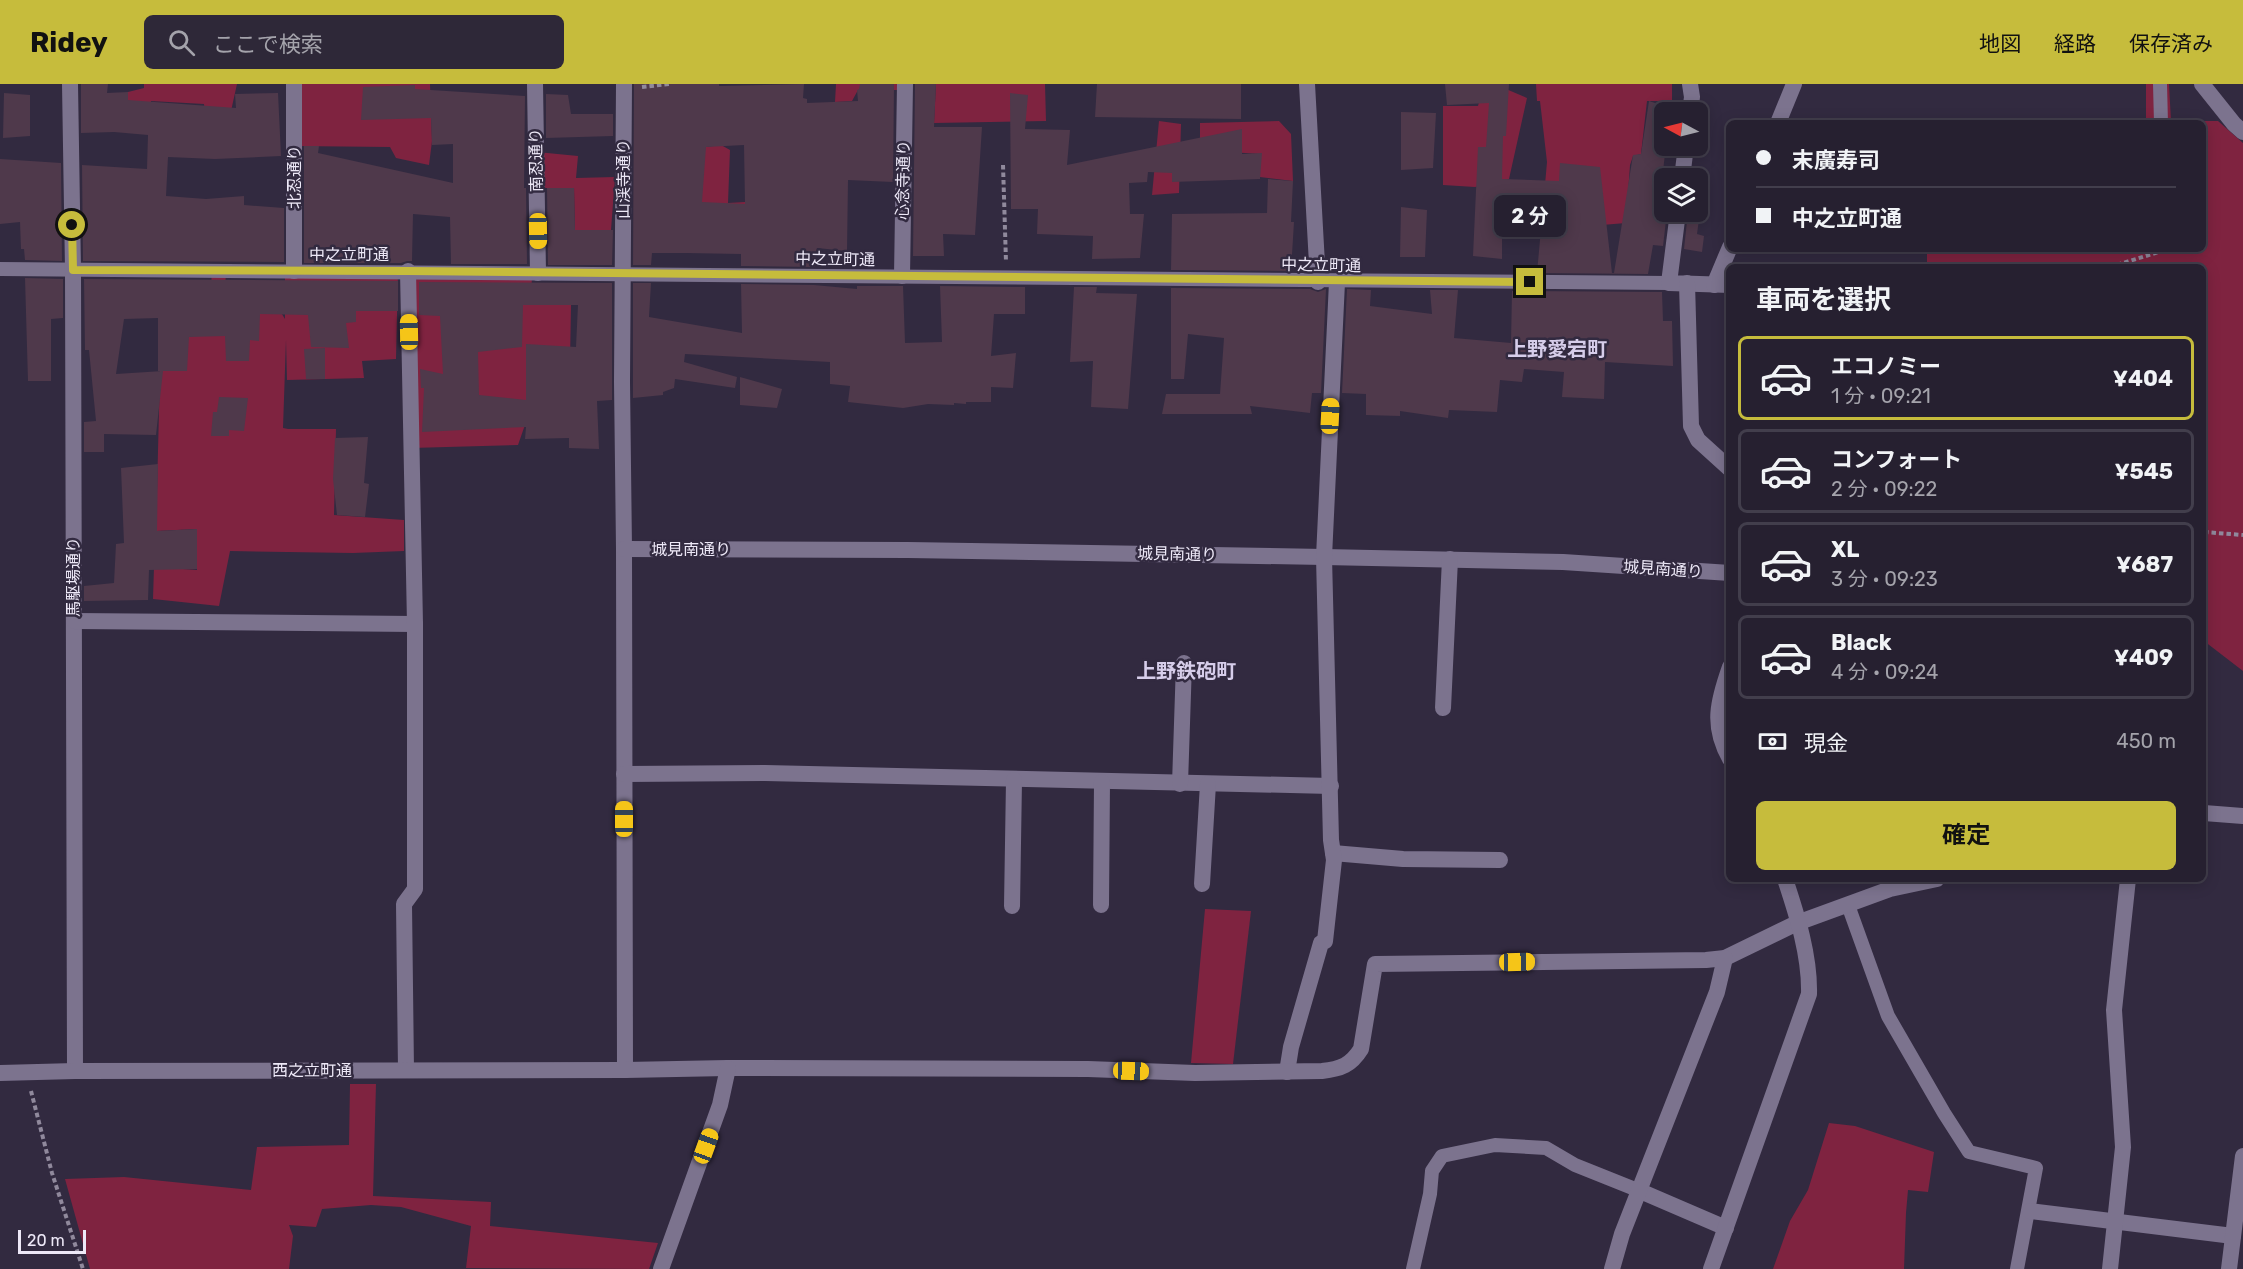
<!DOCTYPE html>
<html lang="ja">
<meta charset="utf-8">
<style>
body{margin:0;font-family:Rubik,"Noto Sans JP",sans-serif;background:#2e2838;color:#f1f3f6;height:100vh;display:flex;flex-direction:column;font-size:22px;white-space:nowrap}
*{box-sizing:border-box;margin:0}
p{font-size:20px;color:#a4a3ab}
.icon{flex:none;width:33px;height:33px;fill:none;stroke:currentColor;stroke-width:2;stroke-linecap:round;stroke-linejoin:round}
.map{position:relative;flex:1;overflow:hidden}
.sheet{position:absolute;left:1726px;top:180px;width:480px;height:618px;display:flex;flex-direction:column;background:#262030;border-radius:9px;box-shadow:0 3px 15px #0003,0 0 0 2px #423e4c}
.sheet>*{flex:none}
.guide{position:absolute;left:1726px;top:36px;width:480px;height:132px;border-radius:9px;box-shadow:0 3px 15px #0003,0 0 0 2px #423e4c;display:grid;align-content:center;height:132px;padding:0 30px;background:#262030}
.needle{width:39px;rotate:277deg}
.tools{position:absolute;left:1654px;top:18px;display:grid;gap:12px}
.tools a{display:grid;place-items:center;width:54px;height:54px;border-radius:9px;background:#262030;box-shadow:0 3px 15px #0003,0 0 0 2px #423e4c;font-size:30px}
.scale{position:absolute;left:18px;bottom:15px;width:68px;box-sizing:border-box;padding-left:6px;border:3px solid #ede8f7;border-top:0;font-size:16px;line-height:21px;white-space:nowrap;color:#ede8f7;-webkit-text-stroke:4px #322a40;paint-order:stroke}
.end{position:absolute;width:27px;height:27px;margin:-14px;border:8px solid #c6bc3c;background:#111;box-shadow:0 0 0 3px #111}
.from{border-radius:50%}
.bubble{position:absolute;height:42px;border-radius:9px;background:#262030;box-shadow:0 3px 15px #0003,0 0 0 2px #423e4c;font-size:20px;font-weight:700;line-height:42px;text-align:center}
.car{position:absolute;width:18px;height:36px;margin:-18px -9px;border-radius:8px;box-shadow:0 0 4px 2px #0007;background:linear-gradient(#f5c518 24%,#345 0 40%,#f5c518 0 76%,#345 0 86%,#f5c518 0)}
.guide b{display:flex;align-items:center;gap:21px;height:57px;font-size:22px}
.guide b+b{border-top:2px solid #423e4c}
.guide i{width:15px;height:15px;background:#f1f3f6}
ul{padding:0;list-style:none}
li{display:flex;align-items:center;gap:18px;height:84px;margin:0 12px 9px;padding:0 18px;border:3px solid #423e4c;border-radius:9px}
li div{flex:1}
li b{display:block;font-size:22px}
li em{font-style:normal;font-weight:700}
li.on{border-color:#c6bc3c}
li>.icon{width:54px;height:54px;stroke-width:1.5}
h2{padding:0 30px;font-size:27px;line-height:72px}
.pay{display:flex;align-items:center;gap:15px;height:66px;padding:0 30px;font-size:22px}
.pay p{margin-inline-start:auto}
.cta{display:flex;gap:12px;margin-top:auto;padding:12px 30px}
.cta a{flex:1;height:69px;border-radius:9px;background:#c6bc3c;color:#111;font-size:24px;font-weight:700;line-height:69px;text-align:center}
header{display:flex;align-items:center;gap:36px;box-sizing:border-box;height:84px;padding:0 30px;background:#c6bc3c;color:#111}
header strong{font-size:28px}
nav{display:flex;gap:33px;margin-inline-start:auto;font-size:21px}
.search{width:420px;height:54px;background:#2e2838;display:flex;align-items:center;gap:15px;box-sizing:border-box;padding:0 21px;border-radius:9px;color:#a4a3ab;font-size:22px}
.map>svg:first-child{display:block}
.green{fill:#7f2340}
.building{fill:#4f394b;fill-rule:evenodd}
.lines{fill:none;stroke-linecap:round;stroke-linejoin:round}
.path{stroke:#90899c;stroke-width:4;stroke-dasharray:4.5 3;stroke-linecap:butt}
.service{stroke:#7c738e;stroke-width:14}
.minor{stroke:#7c738e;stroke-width:16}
.tertiary{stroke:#7c738e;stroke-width:16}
.route{stroke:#c6bc3c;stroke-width:8}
.labels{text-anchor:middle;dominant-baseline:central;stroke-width:5;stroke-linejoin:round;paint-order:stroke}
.street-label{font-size:16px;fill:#ede8f7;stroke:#322a40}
.quarter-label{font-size:20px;font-weight:bold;fill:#d6cdea;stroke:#322a40}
</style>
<header>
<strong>Ridey</strong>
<div class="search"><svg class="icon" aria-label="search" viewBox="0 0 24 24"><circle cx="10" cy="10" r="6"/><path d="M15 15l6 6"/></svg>ここで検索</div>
<nav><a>地図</a><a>経路</a><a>保存済み</a></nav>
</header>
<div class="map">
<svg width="2243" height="1185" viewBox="0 0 2243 1185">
<rect width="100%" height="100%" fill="#322a40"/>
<g class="green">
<polygon points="144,0 237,0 231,27 206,40 204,20 151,17 149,41 127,42 128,8 144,4"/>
<polygon points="294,0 430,0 432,57 429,81 396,74 390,63 294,62"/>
<polygon points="836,0 905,0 905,6 858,6 852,17 835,18"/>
<polygon points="936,0 1045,0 1046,37 934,39"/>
<polygon points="1536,0 1672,0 1672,17 1647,17 1641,70 1633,72 1630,81 1626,139 1541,146 1547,78 1540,17 1537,17"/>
<polygon points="2146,0 2169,0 2171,37 2218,37 2243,59 2243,587 2204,557 2204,183 1980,183 1979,180 1927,180 1927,165 2204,165 2204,39 2146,39"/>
<polygon points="1506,5 1527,14 1509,95 1475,103 1443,101 1443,22 1478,22 1481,10"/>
<polygon points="1159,37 1181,40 1179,109 1152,111"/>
<polygon points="1279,37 1291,50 1293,97 1260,93 1260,70 1200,66 1200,39"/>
<polygon points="682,41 706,63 721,61 730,66 728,119 745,118 745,124 704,131"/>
<polygon points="537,68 578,72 576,94 615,93 611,146 575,146 574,104 537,104"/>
<polygon points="212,186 226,186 225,209 272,214 285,235 285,186 398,187 396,275 362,277 364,294 287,296 286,256 283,344 288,345 336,345 334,431 404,436 404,467 353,469 230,467 219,522 153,515 154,483 197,486 197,445 156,447 160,287 187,253 208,250"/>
<polygon points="408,187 532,189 531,221 571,221 569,335 526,338 518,361 411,364"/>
<polygon points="1205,825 1251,827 1233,980 1191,979"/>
<polygon points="350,1000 376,1000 373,1112 491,1118 490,1142 658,1159 649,1185 466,1184 471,1142 401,1123 371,1121 322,1125 316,1143 289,1141 293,1152 289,1185 90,1185 65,1095 124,1093 251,1106 257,1063 349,1061"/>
<polygon points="1829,1039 1855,1042 1934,1068 1928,1108 1908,1106 1906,1129 1904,1185 1773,1185 1790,1137 1808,1106"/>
</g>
<g class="building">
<polygon points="81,0 108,0 107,9 128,8 128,16 236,24 235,10 278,9 281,72 215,75 168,73 166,112 206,115 244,112 244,121 284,124 284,178 83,177 82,81 147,85 148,51 114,48 81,49"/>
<path d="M634 0H719V2L804 0 803 14 807 15V19L858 17 857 6 859 5 860 0H894L893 98 848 96 847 167 817 164 815 183 741 182V170L686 169H652L651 181H633ZM744 61 745 120 702 118 706 63Z"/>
<polygon points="915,0 936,0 934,43 982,43 975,151 943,150 944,172 913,172"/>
<polygon points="1097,0 1241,0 1241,35 1095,33"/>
<polygon points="1445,0 1509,0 1506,52 1503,52 1502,95 1559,97 1560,79 1600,83 1612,189 1614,189 1633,71 1641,70 1649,17 1670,24 1670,28 1665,28 1666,62 1658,128 1667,128 1663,162 1653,161 1648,190 1537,189 1541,145 1502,145 1502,175 1473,172 1478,63 1486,63 1489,19 1447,21"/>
<polygon points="415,1 415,5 525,12 524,104 526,104 527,180 451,180 450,133 413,130 412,177 407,177 401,179 304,179 304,62 319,62 318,69 453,99 453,60 432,61 431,34 361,36 363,3"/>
<polygon points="4,9 30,11 30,52 3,54"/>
<polygon points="1010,9 1028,11 1025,45 1070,46 1067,81 1242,45 1242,70 1262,69 1260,95 1172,98 1172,89 1148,88 1147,98 1129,99 1130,130 1144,130 1140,174 1092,175 1093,152 1037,150 1038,125 1011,125"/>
<polygon points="546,10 568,11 571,30 613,30 613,52 546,54"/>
<polygon points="1401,28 1436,29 1433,84 1401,86"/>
<polygon points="0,75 61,79 62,177 25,176 24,165 21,165 20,138 0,140"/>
<polygon points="1268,95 1293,97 1291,138 1294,138 1291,187 1171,186 1172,130 1267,129"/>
<polygon points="547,104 574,104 575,146 613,146 612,181 548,181"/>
<polygon points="1401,123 1427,126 1425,173 1400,173"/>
<polygon points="1688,128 1700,128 1697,150 1704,152 1702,168 1684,165"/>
<polygon points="25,194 63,195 63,234 51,235 51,297 28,297"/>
<polygon points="84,195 398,197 398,227 356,227 356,238 346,239 349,264 311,263 308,231 260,230 259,257 250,256 249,277 226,277 225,252 189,253 187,287 158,287 158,234 124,235 116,290 163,287 156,351 104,350 104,368 84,368 84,338 96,337 89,266 85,266"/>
<path d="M419 198 612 199V316L597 317 599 365 569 364V354L525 355 526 343 422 348 424 304H421L420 285 443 290 440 232 419 231ZM523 221H578L576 263 526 260V316L479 311 478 268 522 263Z"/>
<polygon points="633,199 651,199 649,233 742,249 741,200 814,201 857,205 857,202 903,202 905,259 942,258 940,202 1025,203 1025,230 994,230 991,272 1016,269 1013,304 991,303 991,318 966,318 966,320 954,319 954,321 928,320 903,324 848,318 850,302 830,300 830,278 685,270 684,278 737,293 735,304 675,295 674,304 663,308 663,311 633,314"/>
<polygon points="1074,203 1097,203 1096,209 1137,210 1128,325 1091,323 1093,277 1070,278"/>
<polygon points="1171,204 1310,205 1318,208 1326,205 1321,309 1312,309 1310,329 1250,322 1252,330 1162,330 1166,310 1220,310 1224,254 1188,250 1184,295 1171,295"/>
<polygon points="1347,205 1371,206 1370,222 1432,230 1430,206 1458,206 1454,254 1511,259 1512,207 1662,208 1663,237 1672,237 1673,282 1605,278 1604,315 1562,313 1564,288 1524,285 1522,298 1500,296 1497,328 1449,326 1448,334 1400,327 1400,332 1366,331 1366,310 1342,309"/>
<polygon points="325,264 325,295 306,295 304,265"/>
<polygon points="740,293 782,305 777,324 740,321"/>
<polygon points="219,313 248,314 244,347 229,346 229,352 211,352 213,328 217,328"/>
<polygon points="368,353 364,399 369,400 365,433 337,431 333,395 335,354"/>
<polygon points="158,380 157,447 197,445 197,485 149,486 148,516 84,517 84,502 114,499 116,460 124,459 121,384"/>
</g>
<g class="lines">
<g class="path">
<polyline points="642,3 669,0"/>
<polyline points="1003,81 1006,178"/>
<polyline points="2110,183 2162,167 2162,165"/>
<polyline points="2204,448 2243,451"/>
<polyline points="31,1007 52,1089 83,1185"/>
</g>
<g class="service">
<polyline points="2160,0 2161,39"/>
<polyline points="0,185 1669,199"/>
<polyline points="1848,821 1888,932 1944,1029 1969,1068 2036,1084 2017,1185"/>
<polyline points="1413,1185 1430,1110 1432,1087 1442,1072 1495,1061 1546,1064 1575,1081 1640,1107"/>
</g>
<g class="minor">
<polyline points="70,0 73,186 75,987"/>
<polyline points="294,0 294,187"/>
<polyline points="535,0 538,189"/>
<polyline points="624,0 622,298 624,465 625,986"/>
<polyline points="2202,0 2234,40 2243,48"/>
<polyline points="1690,28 1692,13 1690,0"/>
<polyline points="1778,39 1794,0"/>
<polyline points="1682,94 1686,62"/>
<polyline points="1678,128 1669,199 1730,201"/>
<polyline points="902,192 905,0"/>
<polyline points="1687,199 1691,342 1698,356 1730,385"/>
<polyline points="1714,201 1730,163"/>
<polyline points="624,465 908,466 1324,473 1563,478 1730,489"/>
<polyline points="74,537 415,540"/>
<path d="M1730 583C1718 617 1711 642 1730 675"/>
<polyline points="1443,624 1450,475"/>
<polyline points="624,690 765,689 1331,702"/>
<polyline points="1180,700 1184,579"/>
<polyline points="2204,729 2243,732"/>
<polyline points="1333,769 1403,775 1500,776"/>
<polyline points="1202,800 1208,700"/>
<polyline points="1101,821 1102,698"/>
<polyline points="1012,822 1014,696"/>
<polyline points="406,986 404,820 415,805 415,540 408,187"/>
<polyline points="1287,988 1291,963 1321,859 1325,857 1334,776 1331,756 1324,473 1337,198"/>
<path d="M0 989 75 987 625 986 728 984 1088 985 1195 989 1322 987C1341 985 1351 981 1361 965L1375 880 1706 876 1725 874 1797 839 1890 805 1937 795"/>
<polyline points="1640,1107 1726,1144"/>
<polyline points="2030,1127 2233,1152"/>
<polyline points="661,1185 720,1021 728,984"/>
<polyline points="1612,1185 1622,1150 1717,908 1725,874"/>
<path d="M1711 1185 1809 910C1810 872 1797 831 1785 795"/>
<polyline points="2110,1185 2123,1063 2114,926 2128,795"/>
<polyline points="2229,1185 2243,1072"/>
</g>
<polyline class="tertiary" points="1307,0 1318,198"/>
</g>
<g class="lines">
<polyline class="route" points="72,141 73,186 408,187 1530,198"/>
</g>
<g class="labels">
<g class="street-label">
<text transform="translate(536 76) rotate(-91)">南忍通り</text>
<text transform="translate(294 93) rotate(-90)">北忍通り</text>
<text transform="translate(623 95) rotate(-90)">山渓寺通り</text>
<text transform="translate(903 96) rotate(-89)">心念寺通り</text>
<text x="349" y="170">中之立町通</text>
<text transform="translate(835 175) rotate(1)">中之立町通</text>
<text transform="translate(1321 181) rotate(1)">中之立町通</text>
<text x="691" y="465">城見南通り</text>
<text transform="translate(1177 470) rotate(1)">城見南通り</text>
<text transform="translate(1663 485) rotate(4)">城見南通り</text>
<text transform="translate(73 493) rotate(-90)">馬駆場通り</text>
<text x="312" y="986">西之立町通</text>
</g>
<g class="quarter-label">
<text x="1557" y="265">上野愛宕町</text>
<text x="1186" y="587">上野鉄砲町</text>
</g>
</g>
</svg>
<div class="tools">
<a><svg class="needle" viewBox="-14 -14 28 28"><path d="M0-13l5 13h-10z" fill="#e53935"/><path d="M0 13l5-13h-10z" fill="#a4a3ab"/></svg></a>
<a><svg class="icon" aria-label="layers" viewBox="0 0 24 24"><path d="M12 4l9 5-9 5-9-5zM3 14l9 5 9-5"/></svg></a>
</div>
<div class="scale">20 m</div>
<i class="end from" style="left:72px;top:141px"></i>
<i class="end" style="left:1530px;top:198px"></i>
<div class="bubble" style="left:1494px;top:111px;width:72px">2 分</div>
<i class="car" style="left:538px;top:147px;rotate:179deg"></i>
<i class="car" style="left:409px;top:248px;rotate:359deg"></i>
<i class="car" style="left:1330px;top:332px;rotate:3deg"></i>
<i class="car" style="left:624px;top:735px;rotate:0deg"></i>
<i class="car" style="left:1517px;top:878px;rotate:89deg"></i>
<i class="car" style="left:1131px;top:987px;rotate:92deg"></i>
<i class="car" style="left:706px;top:1062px;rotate:20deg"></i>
<div class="guide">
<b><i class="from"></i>末廣寿司</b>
<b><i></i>中之立町通</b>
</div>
<section class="sheet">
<h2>車両を選択</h2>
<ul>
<li class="on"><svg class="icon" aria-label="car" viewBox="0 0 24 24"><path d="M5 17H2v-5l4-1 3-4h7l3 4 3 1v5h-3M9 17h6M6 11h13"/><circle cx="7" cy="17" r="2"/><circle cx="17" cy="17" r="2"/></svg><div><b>エコノミー</b><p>1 分 · 09:21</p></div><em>¥404</em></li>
<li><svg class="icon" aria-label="car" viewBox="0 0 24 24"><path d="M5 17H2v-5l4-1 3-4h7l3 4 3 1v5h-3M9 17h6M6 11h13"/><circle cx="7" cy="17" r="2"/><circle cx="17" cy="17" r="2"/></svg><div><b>コンフォート</b><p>2 分 · 09:22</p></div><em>¥545</em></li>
<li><svg class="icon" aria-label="car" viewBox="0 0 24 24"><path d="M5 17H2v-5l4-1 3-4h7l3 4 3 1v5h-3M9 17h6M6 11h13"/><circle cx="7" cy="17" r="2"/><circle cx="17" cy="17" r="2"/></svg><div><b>XL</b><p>3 分 · 09:23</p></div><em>¥687</em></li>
<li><svg class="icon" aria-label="car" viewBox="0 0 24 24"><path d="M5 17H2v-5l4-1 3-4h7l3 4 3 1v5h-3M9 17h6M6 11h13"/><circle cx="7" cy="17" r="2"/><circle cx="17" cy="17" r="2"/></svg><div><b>Black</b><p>4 分 · 09:24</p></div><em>¥409</em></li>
</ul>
<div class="pay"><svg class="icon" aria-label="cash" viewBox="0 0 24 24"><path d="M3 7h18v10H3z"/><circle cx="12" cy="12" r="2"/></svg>現金<p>450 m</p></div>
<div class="cta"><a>確定</a></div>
</section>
</div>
